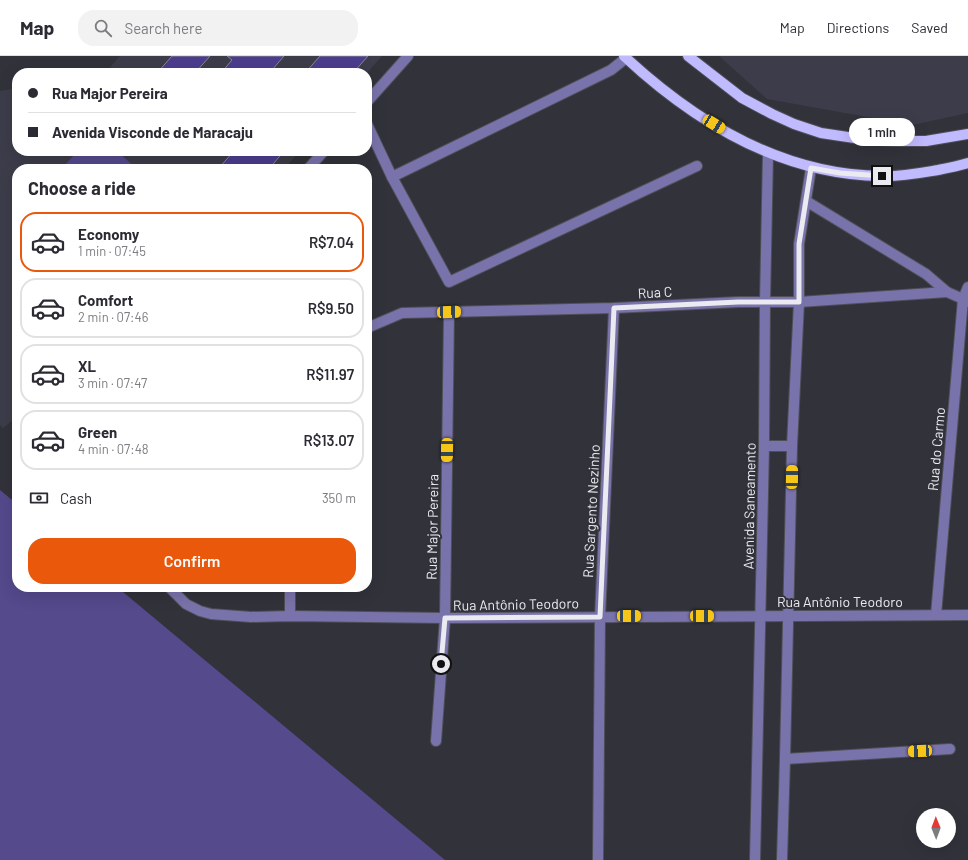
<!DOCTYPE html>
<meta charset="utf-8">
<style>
body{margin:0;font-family:Barlow,sans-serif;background:#f2f2f3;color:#2b2b33;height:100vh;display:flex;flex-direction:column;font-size:15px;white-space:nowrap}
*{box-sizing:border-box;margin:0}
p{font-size:13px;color:#7c7c81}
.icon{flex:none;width:22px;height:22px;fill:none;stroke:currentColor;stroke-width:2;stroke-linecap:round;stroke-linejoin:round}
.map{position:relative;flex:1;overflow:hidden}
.panel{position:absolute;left:12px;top:108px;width:360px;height:428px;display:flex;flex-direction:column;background:#fff;border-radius:16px;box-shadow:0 4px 16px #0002}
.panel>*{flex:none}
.guide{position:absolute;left:12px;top:12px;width:360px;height:88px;border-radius:16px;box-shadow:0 4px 16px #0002;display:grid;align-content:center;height:88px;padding:0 16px;background:#fff}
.needle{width:26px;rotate:359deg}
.controls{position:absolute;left:916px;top:752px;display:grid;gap:8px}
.controls a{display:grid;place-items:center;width:40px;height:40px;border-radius:50%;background:#fff;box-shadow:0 4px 16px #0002;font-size:20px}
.end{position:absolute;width:18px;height:18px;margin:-9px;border:5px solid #eaeaf0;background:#111;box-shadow:0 0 0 2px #111}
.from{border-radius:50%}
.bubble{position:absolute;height:28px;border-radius:14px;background:#fff;box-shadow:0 4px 16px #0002;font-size:13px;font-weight:600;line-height:28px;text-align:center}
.car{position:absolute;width:12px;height:24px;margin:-12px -6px;border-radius:5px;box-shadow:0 0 3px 1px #0007;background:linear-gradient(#f5c518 24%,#345 0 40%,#f5c518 0 76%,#345 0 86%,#f5c518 0)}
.guide b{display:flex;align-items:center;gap:14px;height:38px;font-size:15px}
.guide b+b{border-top:1px solid #e1e1e2}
.guide i{width:10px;height:10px;background:#2b2b33}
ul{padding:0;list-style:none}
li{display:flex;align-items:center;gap:12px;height:60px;margin:0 8px 6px;padding:0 8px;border:2px solid #e1e1e2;border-radius:16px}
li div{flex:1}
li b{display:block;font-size:15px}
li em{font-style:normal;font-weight:600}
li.active{border-color:#ea580c}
li>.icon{width:36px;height:36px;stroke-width:1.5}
h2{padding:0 16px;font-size:18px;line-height:48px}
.pay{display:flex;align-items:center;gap:10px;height:44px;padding:0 16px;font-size:15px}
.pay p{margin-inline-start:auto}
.button{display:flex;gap:8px;margin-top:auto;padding:8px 16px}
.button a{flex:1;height:46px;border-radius:16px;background:#ea580c;color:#fff;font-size:16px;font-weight:600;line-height:46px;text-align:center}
header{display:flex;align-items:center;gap:24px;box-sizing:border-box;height:56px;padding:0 20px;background:#fff;border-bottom:1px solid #e1e1e2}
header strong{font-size:19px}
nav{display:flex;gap:22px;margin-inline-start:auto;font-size:14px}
.search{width:280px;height:36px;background:#f2f2f3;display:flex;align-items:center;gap:10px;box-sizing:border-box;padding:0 14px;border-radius:16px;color:#7c7c81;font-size:15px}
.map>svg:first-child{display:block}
.built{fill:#3d3c4a}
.green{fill:#544a8c}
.building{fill:#4c3d8d;stroke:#878791}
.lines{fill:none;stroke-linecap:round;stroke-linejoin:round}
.minor-casing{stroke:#4f4f58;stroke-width:12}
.major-casing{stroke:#4f4f58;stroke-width:12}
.minor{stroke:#7973ab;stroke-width:10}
.major{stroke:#c0bafe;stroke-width:10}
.route{stroke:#eaeaf0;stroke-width:5}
.labels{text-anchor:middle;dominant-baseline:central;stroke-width:4;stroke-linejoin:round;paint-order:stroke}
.street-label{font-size:14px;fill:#eaeaf0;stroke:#32323b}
</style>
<header>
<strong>Map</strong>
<div class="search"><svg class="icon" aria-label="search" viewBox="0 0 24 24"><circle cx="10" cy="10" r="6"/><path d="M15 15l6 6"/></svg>Search here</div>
<nav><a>Map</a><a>Directions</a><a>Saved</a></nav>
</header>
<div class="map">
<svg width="968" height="804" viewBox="0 0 968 804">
<rect width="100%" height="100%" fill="#32323b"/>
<g class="built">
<polygon points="120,0 382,0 367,17 102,17 105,17"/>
<polygon points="719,0 968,0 968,57 912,69 767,43"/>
<polygon points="17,32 17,95 300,95 284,113 17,113 17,361 3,372 0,369 0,35"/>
</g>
<g class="green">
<polygon points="78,95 117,95 137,113 61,113"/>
<polygon points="0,434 17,448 17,531 117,531 445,804 0,804"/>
</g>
<g class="building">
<polygon points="172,0 210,0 195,17 157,17"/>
<polygon points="227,0 284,0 272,14 276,17 221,17 232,4"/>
<polygon points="320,0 368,0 353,17 305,17"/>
<polygon points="234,95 284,95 269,113 218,113"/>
</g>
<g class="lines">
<defs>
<g id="minor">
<polyline points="367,46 408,0"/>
<polyline points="367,68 392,121 449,226 697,110"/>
<polyline points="308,113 324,95"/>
<polyline points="392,121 611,14 626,2"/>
<polyline points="806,145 926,218 947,236 963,243 968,246"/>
<polyline points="367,272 402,257 614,252 738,246 799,246 947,236"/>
<polyline points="764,390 792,390"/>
<polyline points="169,531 186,548 200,555 211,558 251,561 290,560 445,562 968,559"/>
<polyline points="936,559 963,243 968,231"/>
<polyline points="290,560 290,531"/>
<polyline points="436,685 445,562 449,256"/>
<polyline points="785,703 950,693"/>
<polyline points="598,804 600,561 614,252"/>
<polyline points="755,804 764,390 765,246 768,97"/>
<polyline points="782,804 785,703 792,390 799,246 799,188 811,112"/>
</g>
<g id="major">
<path d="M624 0C695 66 782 119 881 120 900 121 920 117 938 114 948 112 958 110 968 107"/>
<polyline points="688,0 742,42 772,58 794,68 821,77 861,83 895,85 926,85 968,78"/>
</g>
</defs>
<use href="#minor" class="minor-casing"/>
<use href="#major" class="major-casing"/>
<use href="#minor" class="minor"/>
<use href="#major" class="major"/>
</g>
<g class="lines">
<polyline class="route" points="441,608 445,562 600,561 614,252 738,246 799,246 799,188 811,112 840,117 882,120"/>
</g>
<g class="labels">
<g class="street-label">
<text transform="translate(655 236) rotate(-3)">Rua C</text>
<text transform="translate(936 393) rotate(-85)">Rua do Carmo</text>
<text transform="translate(749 450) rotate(-89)">Avenida Saneamento</text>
<text transform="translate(591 455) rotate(-87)">Rua Sargento Nezinho</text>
<text transform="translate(432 471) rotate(-89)">Rua Major Pereira</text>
<text x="840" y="545">Rua Antônio Teodoro</text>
<text transform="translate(516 548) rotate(-1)">Rua Antônio Teodoro</text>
</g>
</g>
</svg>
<div class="controls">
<a><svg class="needle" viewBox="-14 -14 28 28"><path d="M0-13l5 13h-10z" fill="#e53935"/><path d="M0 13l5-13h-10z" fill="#7c7c81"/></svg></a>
</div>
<i class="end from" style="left:441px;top:608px"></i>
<i class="end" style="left:882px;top:120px"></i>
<div class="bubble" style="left:849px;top:62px;width:66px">1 min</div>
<i class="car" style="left:714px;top:68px;rotate:121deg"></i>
<i class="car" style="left:449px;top:256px;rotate:88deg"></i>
<i class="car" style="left:447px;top:394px;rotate:181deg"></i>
<i class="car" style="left:792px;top:421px;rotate:1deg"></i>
<i class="car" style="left:629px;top:560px;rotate:90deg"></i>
<i class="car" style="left:702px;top:560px;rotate:90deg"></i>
<i class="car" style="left:920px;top:695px;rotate:267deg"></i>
<div class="guide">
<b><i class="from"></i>Rua Major Pereira</b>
<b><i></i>Avenida Visconde de Maracaju</b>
</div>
<section class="panel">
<h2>Choose a ride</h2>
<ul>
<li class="active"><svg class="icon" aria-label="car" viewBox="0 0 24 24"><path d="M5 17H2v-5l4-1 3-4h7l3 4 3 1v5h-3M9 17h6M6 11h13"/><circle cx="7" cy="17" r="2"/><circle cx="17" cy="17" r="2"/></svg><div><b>Economy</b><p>1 min · 07:45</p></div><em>R$7.04</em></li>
<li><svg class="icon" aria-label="car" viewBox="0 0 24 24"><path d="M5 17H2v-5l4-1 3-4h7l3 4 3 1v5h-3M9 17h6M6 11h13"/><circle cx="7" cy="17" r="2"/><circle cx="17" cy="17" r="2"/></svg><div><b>Comfort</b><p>2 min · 07:46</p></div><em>R$9.50</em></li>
<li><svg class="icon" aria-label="car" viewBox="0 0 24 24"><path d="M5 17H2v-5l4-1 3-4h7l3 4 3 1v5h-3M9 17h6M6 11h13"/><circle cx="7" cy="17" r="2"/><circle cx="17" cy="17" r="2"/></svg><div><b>XL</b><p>3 min · 07:47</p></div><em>R$11.97</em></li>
<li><svg class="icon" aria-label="car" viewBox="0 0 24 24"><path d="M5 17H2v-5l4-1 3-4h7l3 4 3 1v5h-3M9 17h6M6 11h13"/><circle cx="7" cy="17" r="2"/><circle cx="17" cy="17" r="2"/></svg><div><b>Green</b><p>4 min · 07:48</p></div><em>R$13.07</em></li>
</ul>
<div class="pay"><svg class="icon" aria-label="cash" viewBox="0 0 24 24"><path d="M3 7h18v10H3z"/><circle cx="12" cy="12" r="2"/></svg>Cash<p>350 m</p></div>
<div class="button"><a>Confirm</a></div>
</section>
</div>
